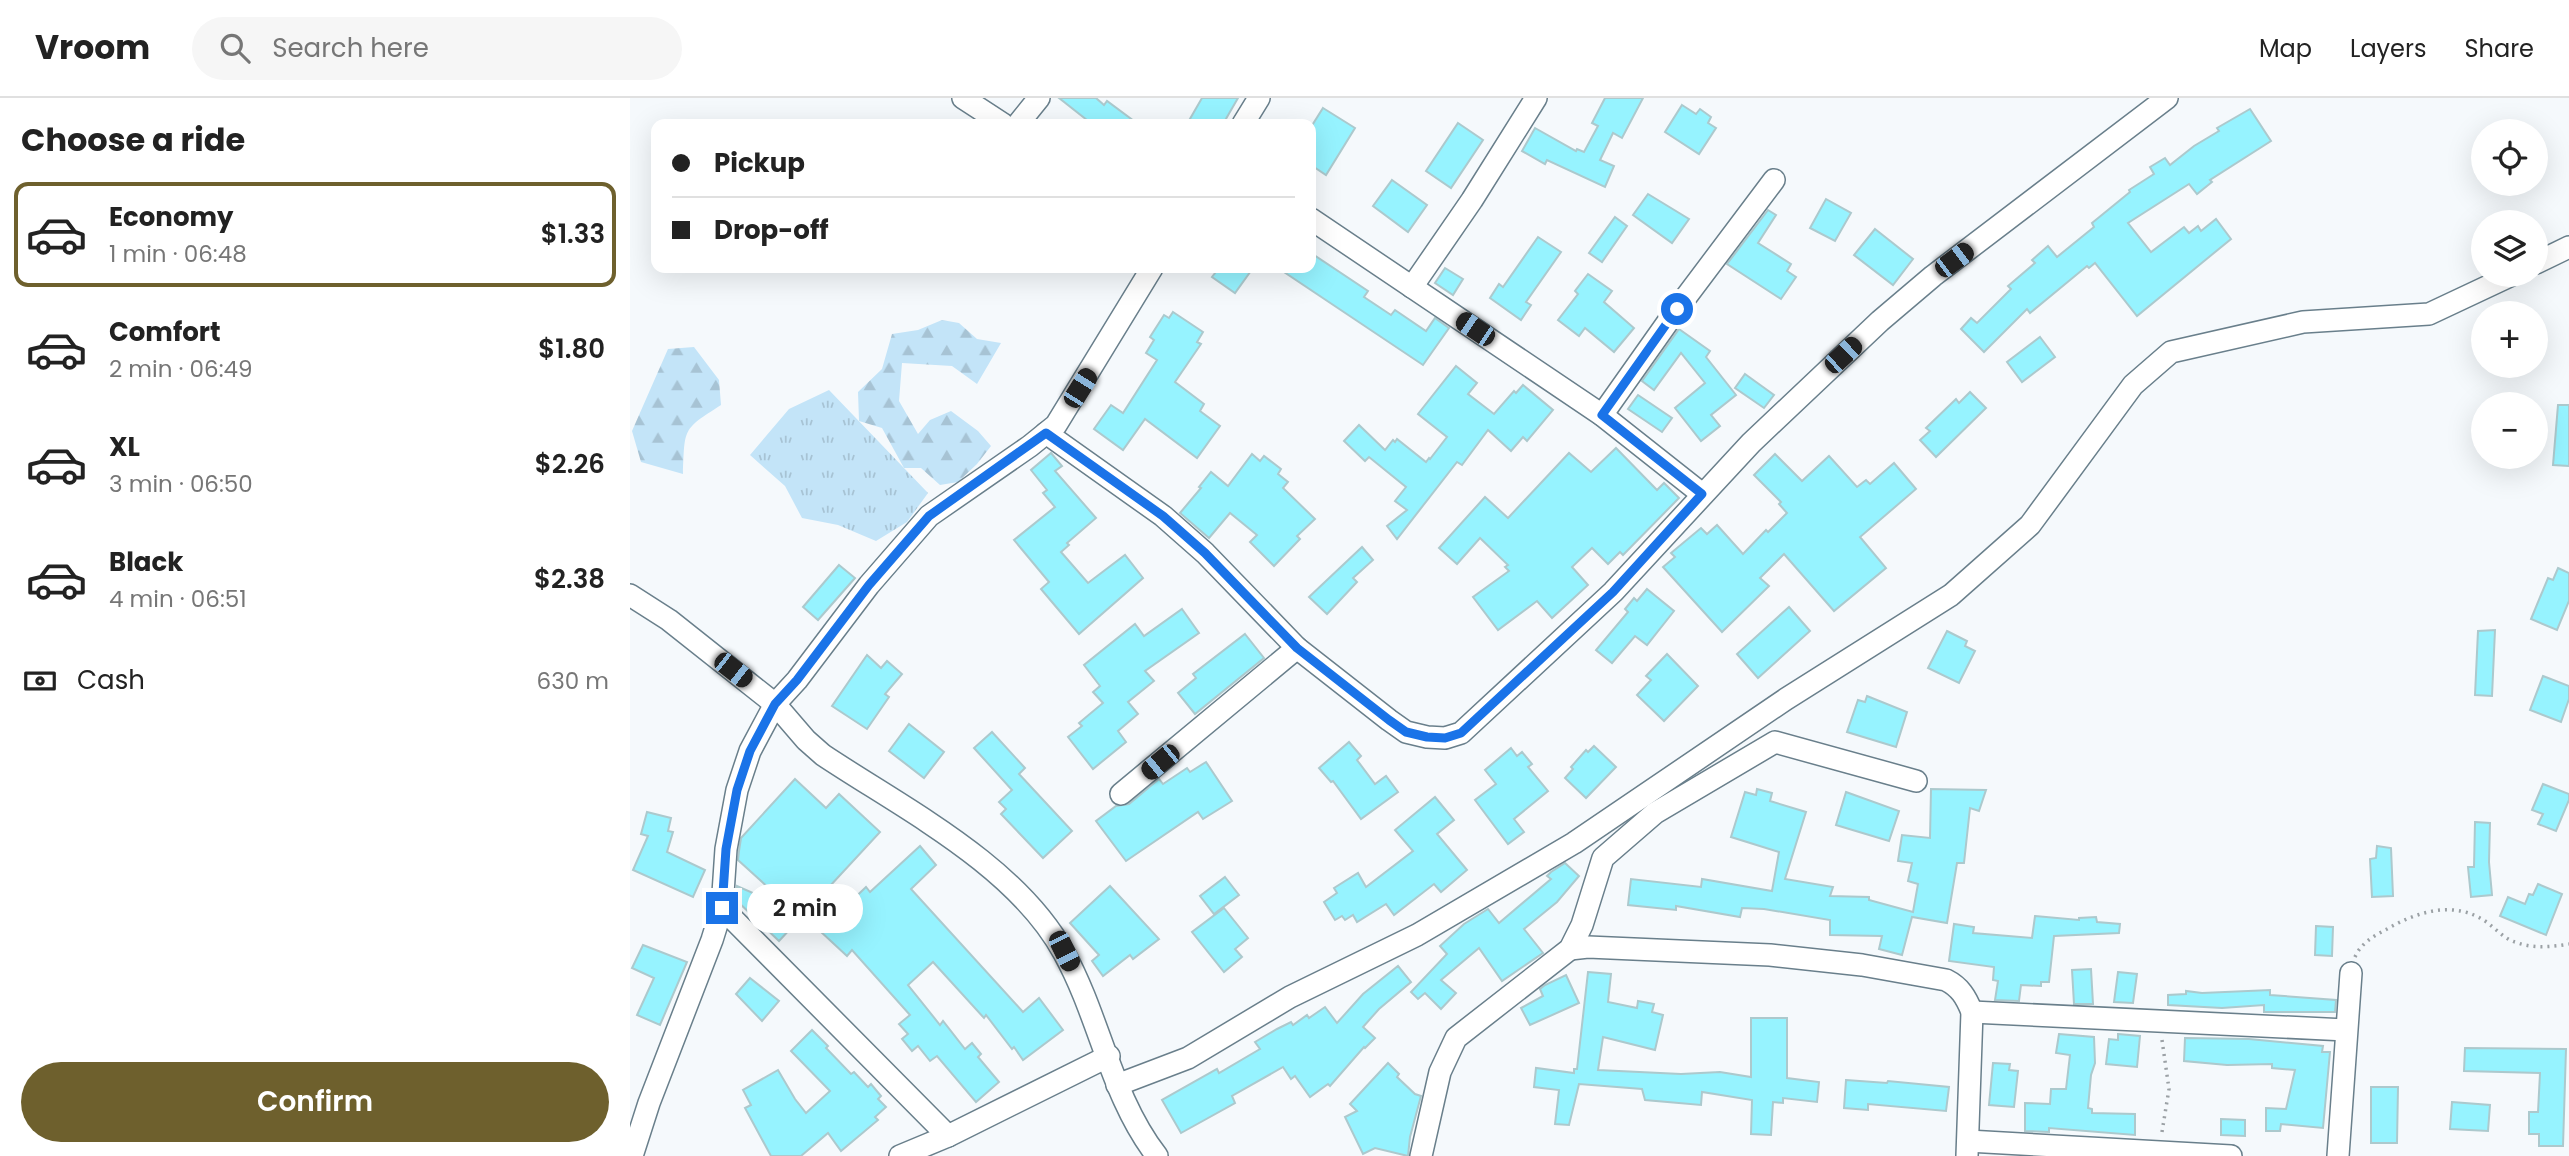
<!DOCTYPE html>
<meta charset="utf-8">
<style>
body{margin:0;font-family:Poppins,sans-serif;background:#f6f6f6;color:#222;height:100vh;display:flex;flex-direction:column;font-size:26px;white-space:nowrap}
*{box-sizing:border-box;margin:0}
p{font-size:23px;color:#767676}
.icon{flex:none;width:38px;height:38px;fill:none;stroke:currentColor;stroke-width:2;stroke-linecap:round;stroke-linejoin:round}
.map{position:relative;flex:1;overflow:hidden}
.details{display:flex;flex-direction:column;background:#fff;width:630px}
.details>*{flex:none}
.banner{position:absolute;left:21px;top:21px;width:665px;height:154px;border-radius:14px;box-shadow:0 7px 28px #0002;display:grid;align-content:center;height:154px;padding:0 21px;background:#fff}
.buttons{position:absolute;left:1841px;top:21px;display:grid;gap:14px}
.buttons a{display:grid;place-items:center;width:77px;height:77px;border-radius:50%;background:#fff;box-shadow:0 7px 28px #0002;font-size:35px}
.end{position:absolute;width:32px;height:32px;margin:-16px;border:9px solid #1a73e8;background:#fff;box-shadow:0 0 0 4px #fff}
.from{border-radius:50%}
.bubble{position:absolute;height:49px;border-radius:24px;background:#fff;box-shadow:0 7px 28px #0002;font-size:23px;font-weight:600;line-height:49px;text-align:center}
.car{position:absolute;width:21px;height:42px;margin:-21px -10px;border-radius:9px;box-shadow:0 0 5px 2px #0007;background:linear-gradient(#222 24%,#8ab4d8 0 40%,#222 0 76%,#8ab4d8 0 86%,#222 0)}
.banner b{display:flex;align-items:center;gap:24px;height:66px;font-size:26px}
.banner b+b{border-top:2px solid #e0e0e0}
.banner i{width:18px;height:18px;background:#222}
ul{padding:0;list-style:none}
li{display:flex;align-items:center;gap:21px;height:105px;margin:0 14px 10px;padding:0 7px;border:4px solid transparent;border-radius:14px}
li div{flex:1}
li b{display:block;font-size:26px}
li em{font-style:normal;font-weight:600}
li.active{border-color:#6e602d}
li>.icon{width:63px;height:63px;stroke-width:1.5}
h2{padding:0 21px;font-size:32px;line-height:84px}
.pay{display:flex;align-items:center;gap:18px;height:77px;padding:0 21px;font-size:26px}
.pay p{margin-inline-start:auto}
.cta{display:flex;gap:14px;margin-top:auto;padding:14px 21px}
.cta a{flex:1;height:80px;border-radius:42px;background:#6e602d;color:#fff;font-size:28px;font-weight:600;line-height:80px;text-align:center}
header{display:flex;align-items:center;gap:42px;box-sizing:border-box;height:98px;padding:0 35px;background:#fff;border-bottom:2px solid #e0e0e0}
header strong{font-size:33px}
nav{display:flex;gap:38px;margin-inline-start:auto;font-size:24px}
.search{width:490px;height:63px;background:#f6f6f6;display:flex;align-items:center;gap:18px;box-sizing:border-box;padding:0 24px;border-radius:38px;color:#767676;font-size:26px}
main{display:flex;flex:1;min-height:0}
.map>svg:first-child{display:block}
.grass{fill:url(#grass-tufts)}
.forest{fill:url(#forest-firs)}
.building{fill:#96f3ff;stroke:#acc9cd;stroke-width:2}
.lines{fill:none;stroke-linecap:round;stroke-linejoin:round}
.minor-casing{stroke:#697f8b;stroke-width:24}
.path{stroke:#9ba1a5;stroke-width:3.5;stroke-dasharray:2 5;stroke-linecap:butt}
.minor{stroke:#fff;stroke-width:21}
.route{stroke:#1a73e8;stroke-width:9}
</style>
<header>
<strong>Vroom</strong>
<div class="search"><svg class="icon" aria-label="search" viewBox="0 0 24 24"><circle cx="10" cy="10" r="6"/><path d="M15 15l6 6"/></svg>Search here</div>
<nav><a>Map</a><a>Layers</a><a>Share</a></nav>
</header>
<main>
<section class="details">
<h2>Choose a ride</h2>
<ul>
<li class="active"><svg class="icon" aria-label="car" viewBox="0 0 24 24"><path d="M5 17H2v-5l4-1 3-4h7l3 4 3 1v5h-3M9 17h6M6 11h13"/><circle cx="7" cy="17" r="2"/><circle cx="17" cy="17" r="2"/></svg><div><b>Economy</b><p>1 min · 06:48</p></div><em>$1.33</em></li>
<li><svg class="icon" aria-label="car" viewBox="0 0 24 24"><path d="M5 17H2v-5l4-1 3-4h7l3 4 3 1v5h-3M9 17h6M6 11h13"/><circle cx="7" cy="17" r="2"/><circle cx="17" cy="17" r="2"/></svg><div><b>Comfort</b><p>2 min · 06:49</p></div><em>$1.80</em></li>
<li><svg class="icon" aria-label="car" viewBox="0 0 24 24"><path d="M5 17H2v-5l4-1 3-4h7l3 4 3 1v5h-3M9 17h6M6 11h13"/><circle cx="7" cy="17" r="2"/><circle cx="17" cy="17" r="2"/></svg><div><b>XL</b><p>3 min · 06:50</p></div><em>$2.26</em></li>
<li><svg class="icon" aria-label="car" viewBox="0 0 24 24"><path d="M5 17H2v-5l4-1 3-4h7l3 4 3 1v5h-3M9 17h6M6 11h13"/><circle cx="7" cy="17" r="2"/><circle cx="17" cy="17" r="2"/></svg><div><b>Black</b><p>4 min · 06:51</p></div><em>$2.38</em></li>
</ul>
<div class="pay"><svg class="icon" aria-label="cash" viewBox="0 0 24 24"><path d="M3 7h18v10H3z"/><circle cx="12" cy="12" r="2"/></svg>Cash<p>630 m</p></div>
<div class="cta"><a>Confirm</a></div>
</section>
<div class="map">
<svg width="1939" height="1058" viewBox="0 0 1939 1058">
<defs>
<pattern id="grass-tufts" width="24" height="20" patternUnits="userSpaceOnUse" patternTransform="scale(1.75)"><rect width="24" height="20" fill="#c3e4f8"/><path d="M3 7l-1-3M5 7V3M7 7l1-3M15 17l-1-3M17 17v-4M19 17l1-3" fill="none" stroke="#a7c3d4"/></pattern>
<pattern id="forest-firs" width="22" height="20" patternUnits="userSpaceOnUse" patternTransform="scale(1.75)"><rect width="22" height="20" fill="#c3e4f8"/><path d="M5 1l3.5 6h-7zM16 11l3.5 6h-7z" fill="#a7c3d4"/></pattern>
</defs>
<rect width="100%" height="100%" fill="#f5f9fc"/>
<polygon class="grass" points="199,292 298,395 277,424 246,443 208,427 172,420 155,388 120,357 159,311"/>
<g class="forest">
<polygon points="312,222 329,225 347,241 371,245 347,286 322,268 272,265 269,303 288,336 300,322 321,313 348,333 361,348 347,366 328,384 310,387 291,370 274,370 252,330 229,323 228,294 252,271 262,236 288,232"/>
<path d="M64 249 89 282 91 307C52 332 55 330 53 376L11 364 2 333 38 251Z"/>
</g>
<g class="building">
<polygon points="429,0 466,0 474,7 477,3 508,26 462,26"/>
<polygon points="572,0 608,0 593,26 557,26"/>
<polygon points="975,0 1013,0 992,40 983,35 970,62 984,68 975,89 917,62 915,66 892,53 905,30 946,53 947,51 954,54 968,28 962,25"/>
<polygon points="1052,7 1066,16 1070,11 1081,19 1078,25 1086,30 1069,56 1035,34"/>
<polygon points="693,10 725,30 696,77 681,67 681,29"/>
<polygon points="1620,11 1641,43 1580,82 1582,84 1567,96 1559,86 1498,125 1521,154 1554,129 1559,135 1568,128 1571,133 1586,121 1601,141 1507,218 1465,165 1459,170 1457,168 1400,215 1397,211 1354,254 1331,231 1341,220 1347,225 1381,191 1378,188 1405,165 1402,162 1418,148 1427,159 1464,129 1462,125 1500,94 1499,92 1524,76 1520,69 1535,60 1540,67 1564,48 1589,33 1587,30"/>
<polygon points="828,25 853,42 821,90 796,73"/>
<polygon points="762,82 797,107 778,134 743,108"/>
<polygon points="1018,96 1059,121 1042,145 1003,117"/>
<polygon points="1196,101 1221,115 1205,143 1180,130"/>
<polygon points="1138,112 1146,117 1128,145 1161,166 1157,173 1166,179 1151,201 1097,166"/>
<polygon points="985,119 997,128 972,164 959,155"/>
<polygon points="1245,131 1283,161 1263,187 1224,157"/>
<polygon points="908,139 931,154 896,204 901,207 891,222 860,200 869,186 873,189"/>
<polygon points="681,155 738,193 734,199 761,217 765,212 796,233 805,220 819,230 793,267 648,170 681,170"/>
<polygon points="589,170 623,170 605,195 582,179"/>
<polygon points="815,170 833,181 823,197 805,185"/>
<polygon points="958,176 982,193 974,204 1004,230 984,254 955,230 949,238 928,222 948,196 945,193"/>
<polygon points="543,214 573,234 567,244 571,246 545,284 574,306 570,313 590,328 567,360 515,321 493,352 464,331 481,307 493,315 527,262 516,255 524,242 520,239 534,217 539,220"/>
<polygon points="1049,231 1080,253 1076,259 1106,297 1081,317 1090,328 1071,343 1045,310 1075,285 1051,255 1024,292 1012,283"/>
<polygon points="1410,239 1425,259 1392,284 1377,264"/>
<polygon points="826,268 847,285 838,296 864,316 884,293 886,295 893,287 923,312 897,343 893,339 881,353 858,332 832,367 827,364 767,441 757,428 777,412 765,403 776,389 739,359 735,363 714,343 729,327 755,352 763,342 765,344 767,341 796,364 799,360 800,361 817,339 788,316"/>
<polygon points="1115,276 1144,297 1134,310 1105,290"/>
<polygon points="1340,294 1356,310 1306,359 1290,342 1300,333 1296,330 1326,301 1329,305"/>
<polygon points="1008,297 1042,320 1032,334 998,311"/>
<polygon points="1928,307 1939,307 1939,368 1923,367"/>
<polygon points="986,350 1027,392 1034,385 1049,400 993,457 990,454 978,466 962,450 942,469 958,487 922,520 907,503 868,532 843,499 879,473 875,469 878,467 850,440 827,466 809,450 855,399 878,420 939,355 961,374"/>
<polygon points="421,355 432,368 425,373 466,420 437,445 439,447 431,454 458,485 495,457 513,480 449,536 411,491 419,484 384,442 425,409 413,395 417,392 401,372"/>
<polygon points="622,356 630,363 634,358 651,371 648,376 658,384 653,390 685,421 667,438 670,441 644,468 620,444 627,437 600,415 579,440 550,415 571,390 569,389 581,374 598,388"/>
<polygon points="1145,356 1172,383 1199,358 1227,389 1236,382 1240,386 1264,365 1286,391 1230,439 1256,470 1204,513 1154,456 1130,480 1139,488 1092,534 1033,469 1045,459 1041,455 1071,430 1077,436 1087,427 1113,456 1136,432 1138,434 1157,415 1149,406 1151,404 1124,377"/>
<polygon points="732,449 743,462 723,480 727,484 697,516 679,499"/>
<polygon points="209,467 225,480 188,522 173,509"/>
<polygon points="1928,470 1939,475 1939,503 1927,532 1901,521 1918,480 1923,482"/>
<polygon points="1017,491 1044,513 1017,547 1005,538 982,565 966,552 998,514 995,511 1004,500 1007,503"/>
<polygon points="1159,509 1180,533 1128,580 1107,556"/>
<polygon points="552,511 569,535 515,573 524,583 498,604 508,616 488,633 496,644 463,671 438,639 452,628 449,625 473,605 463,594 470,588 454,567 505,526 514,538"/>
<polygon points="1865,532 1862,598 1845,597 1848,533"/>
<polygon points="1317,533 1337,543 1335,548 1345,553 1329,585 1298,570"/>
<polygon points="615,536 634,560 565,616 548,595 566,580 563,576"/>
<polygon points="1037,556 1068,588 1034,623 1007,597 1021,582 1016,578"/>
<polygon points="237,557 251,570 257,563 272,576 255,596 259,599 237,631 202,608"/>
<polygon points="1913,578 1939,588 1939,601 1931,624 1900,612"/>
<polygon points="1237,598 1277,614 1266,649 1217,634 1228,602 1235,604"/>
<polygon points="279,626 314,654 294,680 259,653"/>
<polygon points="362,634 395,670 389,676 442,733 413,760 371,716 376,711 369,704 382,692 344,650"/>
<polygon points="719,644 731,658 727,662 745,686 756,678 768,694 731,721 703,683 701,684 689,670"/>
<polygon points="964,648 986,669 956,700 935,680 943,671 941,669 956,652 958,654"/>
<polygon points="881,650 887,658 892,654 902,666 898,669 918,693 884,721 894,734 878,746 845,702 866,686 855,672"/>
<polygon points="576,664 602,703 573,721 568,714 496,763 466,723 486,708 499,706 529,681 533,686 557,670 560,674"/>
<polygon points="165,681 196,710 209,696 250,734 149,843 106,802 107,788 164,813 108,762 109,753 111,740"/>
<polygon points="1913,686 1939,696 1939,702 1926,733 1908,726 1913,716 1902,712"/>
<polygon points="1127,691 1142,695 1140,703 1176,714 1155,781 1203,789 1200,798 1239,799 1239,802 1283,814 1288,786 1278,783 1282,765 1268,763 1272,737 1300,740 1301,691 1356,692 1349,713 1340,710 1334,765 1327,765 1317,825 1282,819 1272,857 1249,851 1252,838 1200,837 1200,822 1134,811 1112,810 1110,819 1046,808 1046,812 998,807 1001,781 1071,789 1072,781 1142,793 1149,754 1101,739 1115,694 1126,697"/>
<polygon points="1216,694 1269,713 1259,743 1206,727"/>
<polygon points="805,699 824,722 807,736 837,772 811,794 804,786 764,817 756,806 727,824 723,817 715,822 712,818 705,822 694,804 707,795 704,790 728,775 736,789 783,753 765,732"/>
<polygon points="17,714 41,720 38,733 43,734 37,754 75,772 63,799 3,772 18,738 11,736"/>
<polygon points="1845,724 1860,725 1859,764 1862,797 1841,799 1838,769 1844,769"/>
<polygon points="290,748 306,767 281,791 393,914 409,900 433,932 393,962 384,949 382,951 356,917 354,920 303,864 278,887 310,927 313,923 335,951 342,945 351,956 348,959 369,984 346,1004 307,958 300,963 288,948 282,953 272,941 278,936 269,926 280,917 222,852 217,858 190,833 236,789 240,794"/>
<polygon points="1747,748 1761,750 1763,798 1742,799 1740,761 1746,760"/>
<polygon points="935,765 949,778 927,804 894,831 913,855 872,883 849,850 811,882 826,895 811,911 795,895 788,901 781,894 817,856 810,848 834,826 858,811 869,825 921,781 917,778 921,774"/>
<polygon points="595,779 609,797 584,816 570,798"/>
<polygon points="1908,786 1932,796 1916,837 1870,818 1878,799 1895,806 1899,796 1903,797"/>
<polygon points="480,788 529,841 503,861 500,857 473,878 462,863 469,857 440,825"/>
<polygon points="594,810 618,840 605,851 612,859 594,874 562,834"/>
<polygon points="1405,818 1449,822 1449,820 1466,819 1467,824 1490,826 1489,835 1424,838 1419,884 1411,884 1411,888 1391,887 1389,903 1365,902 1368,883 1363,882 1364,869 1319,863 1324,826 1344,829 1343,835 1402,840"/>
<polygon points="1686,828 1703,829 1702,858 1685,857"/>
<polygon points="13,847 57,864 30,927 7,917 24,880 2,870"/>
<polygon points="768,868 781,884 749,911 733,929 745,940 735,950 734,949 700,988 698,986 680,999 665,978 661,981 653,969 602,998 605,1005 551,1035 532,1002 587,971 589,975 630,951 625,944 647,931 661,924 663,927 677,917 679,920 695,909 707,925 733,896"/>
<polygon points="1461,871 1463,906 1444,906 1442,872"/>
<polygon points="958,874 981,876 978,904 1007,910 1008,903 1024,906 1022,914 1033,917 1025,952 973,939 968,972 1051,976 1090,974 1121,979 1121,920 1157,920 1157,980 1189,984 1187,1004 1153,1000 1153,1005 1143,1004 1141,1037 1121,1036 1122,1002 1072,994 1071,1007 1015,1002 1012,991 949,986 939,1027 925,1026 929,992 904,989 906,970 944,975 944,971 947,971"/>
<polygon points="1488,874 1507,876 1503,905 1484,904"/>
<polygon points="936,877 949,905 900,927 891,910 913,898 910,891 915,887"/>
<polygon points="120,880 149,903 132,923 106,896"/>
<polygon points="1640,892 1640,897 1706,902 1705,914 1634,914 1634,907 1592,910 1538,907 1538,897 1556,896 1556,893 1572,895"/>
<polygon points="182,932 198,948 196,950 221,976 224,974 238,989 241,986 251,998 248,1001 256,1009 245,1019 248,1022 211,1053 198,1035 171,1058 141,1058 115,1010 121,1007 113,992 148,972 165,1001 176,1015 200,993 161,953"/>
<polygon points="1429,936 1464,939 1465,965 1461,977 1458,1010 1462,1011 1462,1015 1505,1016 1505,1037 1419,1030 1419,1034 1395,1033 1395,1005 1420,1006 1421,991 1436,991 1440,957 1426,955"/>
<polygon points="1488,936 1510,938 1507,969 1476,966 1479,941 1488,942"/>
<polygon points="1555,940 1619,941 1693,948 1692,954 1700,954 1693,1030 1651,1026 1650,1033 1636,1033 1636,1010 1656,1011 1665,972 1642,970 1642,966 1597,967 1554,963"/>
<polygon points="1835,950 1936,951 1933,1048 1909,1048 1909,1036 1899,1036 1899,1014 1908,1014 1910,975 1834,973"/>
<polygon points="758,965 769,976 767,979 785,996 791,998 780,1039 778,1058 745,1050 733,1056 715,1019 727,1013 720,1006"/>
<polygon points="1363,965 1380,966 1379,972 1388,973 1384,1009 1359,1007"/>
<polygon points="1216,982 1257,985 1258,983 1319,989 1316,1013 1238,1006 1238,1012 1214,1010"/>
<polygon points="1741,989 1768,989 1767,1045 1741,1045"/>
<polygon points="1822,1004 1860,1007 1858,1033 1820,1031"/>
<polygon points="1591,1021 1615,1022 1615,1038 1591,1037"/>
</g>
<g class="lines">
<defs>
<g id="minor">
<polyline points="333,0 373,26"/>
<polyline points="388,26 409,0"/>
<polyline points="613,26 629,0"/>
<polyline points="681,121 972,317 1072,396"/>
<polyline points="1906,165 1939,149"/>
<polyline points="782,189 842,102 906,0"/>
<polyline points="972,317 1047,211 1144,82"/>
<polyline points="416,335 533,418 575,455 667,550 759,622 776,634 797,639 815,640 831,635 983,494 1121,345 1250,223 1303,178 1537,0"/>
<path d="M0 497 39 522 145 606 176 642 193 657C274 711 386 767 434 855 470 920 481 999 527 1058"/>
<polyline points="491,696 667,550"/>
<polyline points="92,810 318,1038"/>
<path d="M940 851 958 849 1140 857 1232 867 1316 882C1330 889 1336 899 1342 914L1337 1058"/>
<polyline points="1342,914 1716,932"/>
<polyline points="487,987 558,960 660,899 787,837 944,745 1156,601 1321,497 1400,427 1503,287 1541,254 1673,224 1799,216 1882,177"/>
<polyline points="1338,1043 1601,1058"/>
<polyline points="2,1058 19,1005 82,842 92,810 96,751 107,692 120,653 145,606 167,582 239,487 299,418 400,348 426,327 522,170"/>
<polyline points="270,1058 318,1038 479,958"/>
<polyline points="791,1058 810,974 826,940 940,851 952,827 973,760 1025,715 1145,644 1286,683"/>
<polyline points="1708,1058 1721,875"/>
</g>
</defs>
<use href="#minor" class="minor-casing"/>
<g class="path">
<path d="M1725 859C1731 845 1744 838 1757 831 1785 815 1819 803 1850 820 1862 826 1872 840 1885 844 1903 851 1921 849 1939 846"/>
<polyline points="1532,1034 1539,991 1532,942"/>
</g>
<use href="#minor" class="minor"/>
</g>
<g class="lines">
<polyline class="route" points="92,810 96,751 107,692 120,653 145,606 167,582 239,487 299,418 416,335 533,418 575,455 667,550 759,622 776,634 797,639 815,640 831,635 983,494 1072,396 972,317 1047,211"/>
</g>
</svg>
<div class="buttons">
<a><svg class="icon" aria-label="locate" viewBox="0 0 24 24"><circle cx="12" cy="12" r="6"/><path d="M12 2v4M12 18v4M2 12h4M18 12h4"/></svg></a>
<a><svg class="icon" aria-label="layers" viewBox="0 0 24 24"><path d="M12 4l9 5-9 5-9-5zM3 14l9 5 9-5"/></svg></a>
<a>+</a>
<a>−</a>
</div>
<i class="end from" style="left:1047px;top:211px"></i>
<i class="end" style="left:92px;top:810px"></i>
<div class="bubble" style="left:117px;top:786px;width:116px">2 min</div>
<i class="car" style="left:1324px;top:162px;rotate:53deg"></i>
<i class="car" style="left:845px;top:231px;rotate:304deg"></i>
<i class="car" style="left:1213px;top:257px;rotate:47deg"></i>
<i class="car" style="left:450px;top:290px;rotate:32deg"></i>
<i class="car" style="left:103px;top:572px;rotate:128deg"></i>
<i class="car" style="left:530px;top:664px;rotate:231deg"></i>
<i class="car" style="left:434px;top:853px;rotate:154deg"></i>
<div class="banner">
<b><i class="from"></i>Pickup</b>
<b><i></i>Drop-off</b>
</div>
</div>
</main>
